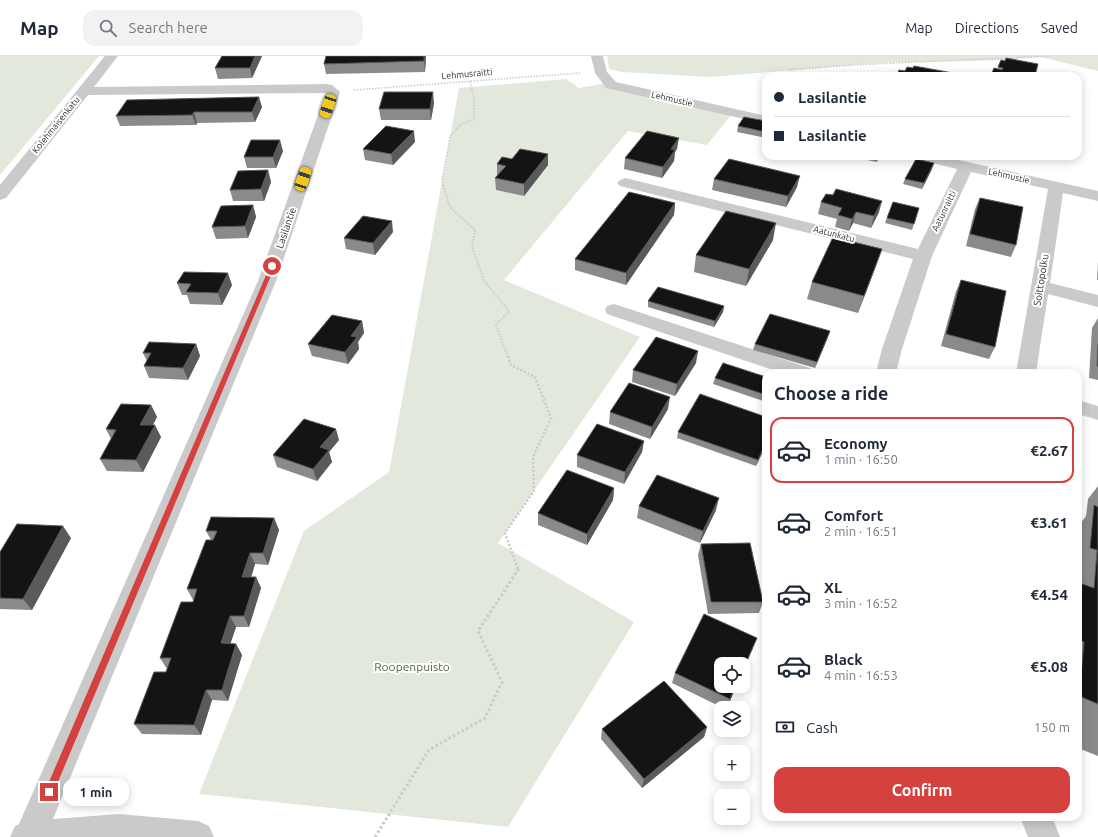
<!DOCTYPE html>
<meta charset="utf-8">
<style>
body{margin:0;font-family:Ubuntu,sans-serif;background:#f2f2f3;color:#1f2937;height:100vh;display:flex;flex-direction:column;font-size:15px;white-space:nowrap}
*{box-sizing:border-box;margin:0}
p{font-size:13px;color:#747a83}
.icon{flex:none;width:22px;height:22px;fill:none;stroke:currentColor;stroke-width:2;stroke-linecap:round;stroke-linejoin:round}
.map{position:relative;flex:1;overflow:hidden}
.panel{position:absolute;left:762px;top:313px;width:320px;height:452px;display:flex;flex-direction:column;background:#fff;border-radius:12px;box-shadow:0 2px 10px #0003}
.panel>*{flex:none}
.top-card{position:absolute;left:762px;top:16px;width:320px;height:88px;border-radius:12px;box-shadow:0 2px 10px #0003;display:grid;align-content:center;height:88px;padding:0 12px;background:#fff}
.fabs{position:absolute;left:714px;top:601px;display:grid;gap:8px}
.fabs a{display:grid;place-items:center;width:36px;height:36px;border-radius:8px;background:#fff;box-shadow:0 2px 10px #0003;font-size:20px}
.end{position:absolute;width:18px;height:18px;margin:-9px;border:5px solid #d5413e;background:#fff;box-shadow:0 0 0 2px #fff}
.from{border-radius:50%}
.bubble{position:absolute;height:28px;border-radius:12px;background:#fff;box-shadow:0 2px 10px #0003;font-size:13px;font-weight:700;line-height:28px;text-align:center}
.car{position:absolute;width:12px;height:24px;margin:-12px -6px;border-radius:5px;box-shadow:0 0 3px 1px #0007;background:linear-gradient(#f5c518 24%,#345 0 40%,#f5c518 0 76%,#345 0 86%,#f5c518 0)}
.top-card b{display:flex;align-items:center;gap:14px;height:38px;font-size:15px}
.top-card b+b{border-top:1px solid #e0e1e3}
.top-card i{width:10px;height:10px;background:#1f2937}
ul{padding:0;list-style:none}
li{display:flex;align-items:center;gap:12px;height:66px;margin:0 8px 6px;padding:0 4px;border:2px solid transparent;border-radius:12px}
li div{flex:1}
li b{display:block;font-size:15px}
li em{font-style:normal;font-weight:700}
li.current{border-color:#d5413e}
li>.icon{width:36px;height:36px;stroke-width:1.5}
h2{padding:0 12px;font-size:18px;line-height:48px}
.pay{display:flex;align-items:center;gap:10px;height:44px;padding:0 12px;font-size:15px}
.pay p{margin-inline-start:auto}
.action{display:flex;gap:8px;margin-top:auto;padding:8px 12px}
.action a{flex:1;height:46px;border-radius:12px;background:#d5413e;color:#fff;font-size:16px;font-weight:700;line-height:46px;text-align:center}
header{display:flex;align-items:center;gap:24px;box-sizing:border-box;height:56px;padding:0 20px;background:#fff;border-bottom:1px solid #e0e1e3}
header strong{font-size:19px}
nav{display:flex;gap:22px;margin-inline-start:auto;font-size:14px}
.search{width:280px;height:36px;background:#f2f2f3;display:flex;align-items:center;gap:10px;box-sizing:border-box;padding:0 14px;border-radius:12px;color:#747a83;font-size:15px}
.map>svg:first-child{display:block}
.green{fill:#e2e9dc}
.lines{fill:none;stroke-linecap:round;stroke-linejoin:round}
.path-far3{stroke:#cacaca;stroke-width:1.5;stroke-dasharray:1.5 1.5;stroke-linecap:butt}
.path-far2{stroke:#cacaca;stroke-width:2;stroke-dasharray:1.5 1.5;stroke-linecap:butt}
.path-far1{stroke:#cacaca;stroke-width:2.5;stroke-dasharray:2 2;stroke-linecap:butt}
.path{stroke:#cacaca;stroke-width:3;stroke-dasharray:2.5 2.5;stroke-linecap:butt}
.minor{fill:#cacaca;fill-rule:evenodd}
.wall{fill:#8a8a8a}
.shaded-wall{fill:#5a5a5a}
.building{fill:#141414;stroke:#5a5a5a}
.route{fill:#d5413e}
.labels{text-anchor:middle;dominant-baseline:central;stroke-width:4;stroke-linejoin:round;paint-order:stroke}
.far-street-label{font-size:9px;fill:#2d2d2d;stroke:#fff}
.street-label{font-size:10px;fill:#2d2d2d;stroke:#fff}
.near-park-label{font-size:12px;fill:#4d653f;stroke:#fff}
</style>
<header>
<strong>Map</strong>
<div class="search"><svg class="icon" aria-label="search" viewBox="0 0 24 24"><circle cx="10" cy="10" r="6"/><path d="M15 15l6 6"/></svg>Search here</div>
<nav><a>Map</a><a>Directions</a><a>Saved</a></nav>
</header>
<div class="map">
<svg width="1098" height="781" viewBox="0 0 1098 781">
<rect width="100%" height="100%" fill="#fff"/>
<g class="green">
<polygon points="0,0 99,0 0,119"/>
<polygon points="607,0 1098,0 1098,15 1041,1 1004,4 875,7 710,21 622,16 609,13"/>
<polygon points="566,23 579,32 602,28 731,59 707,89 628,75 504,224 640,281 498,487 634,566 508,771 199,738 304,475 389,416 459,32"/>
</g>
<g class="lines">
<g class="path-far3">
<polyline points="788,14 853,9 1050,0"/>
<polyline points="354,34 580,17"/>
<polyline points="444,133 442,125 450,81 460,69 474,63 474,43 470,25"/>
</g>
<polyline class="path-far2" points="444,132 450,151 475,174 472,191 484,225 509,255 496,269 508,301"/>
<polyline class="path-far1" points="508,300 511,309 535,321 551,362 533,401 534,435 505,477 518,513"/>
<polyline class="path" points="375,781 429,694 485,662 502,626 478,575 518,514 517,512"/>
<g class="minor">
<polygon points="105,0 118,0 94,31 327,28 332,29 340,36 276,225 53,763 119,758 198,765 209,770 214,781 10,781 15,770 19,768 258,225 326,37 88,39 6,142 0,144 0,129"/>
<polygon points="591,0 603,0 607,16 616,26 766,60 766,68 606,32 595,17"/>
<polygon points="914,100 941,100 1098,135 1098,145 1063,137 1050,227 1098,239 1098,251 1048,238 1036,317 1016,317 1048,133 971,116 932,200 902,293 896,317 876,317 882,293 913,203 620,130 617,127 620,124 625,122 918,193 957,113 916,103"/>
<polygon points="614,248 810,312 813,317 782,317 607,258 605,254 607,250"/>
<polygon points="1078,344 1098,350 1098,364 1078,358"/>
<polygon points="1020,761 1052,761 1060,781 1028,781"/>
</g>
</g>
<g class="wall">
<polygon points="222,0 262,0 252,22 218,23 215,12"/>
<polygon points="426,0 425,16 326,18 324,8"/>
<polygon points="1001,4 1035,20 991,20 994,12 998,13"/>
<polygon points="897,18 964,20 896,20"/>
<polygon points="434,47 431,64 381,64 379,53"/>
<polygon points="262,51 255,66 197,67 196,69 120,70 116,60"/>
<polygon points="766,65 766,82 737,76 738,70"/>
<polygon points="415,86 393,109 365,104 363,93"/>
<polygon points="677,93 675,96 674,105 662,122 624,113 625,102"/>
<polygon points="283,95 276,112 247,112 244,101"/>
<polygon points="548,98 548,109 524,140 496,134 495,122 498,119 497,119 497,108 512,103"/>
<polygon points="848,100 880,100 877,106"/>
<polygon points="932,113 922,133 903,128 905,123"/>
<polygon points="268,114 271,126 264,145 233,145 230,134"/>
<polygon points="714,123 797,131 786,151 712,134"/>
<polygon points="980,142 1016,189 1011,201 966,190 975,153"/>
<polygon points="821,146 879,156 871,172 853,167 849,175 835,171 837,163 818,158"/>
<polygon points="893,146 919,152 912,174 885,167"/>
<polygon points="675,147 674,159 626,229 575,214 575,203"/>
<polygon points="253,149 256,161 248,182 216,183 212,171"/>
<polygon points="393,176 375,199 346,193 344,182"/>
<polygon points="773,184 746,230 694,216 696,199"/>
<polygon points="1098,206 1098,224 1097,224"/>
<polygon points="876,210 858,257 807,243 812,226"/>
<polygon points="961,224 995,291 989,303 941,290 956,235"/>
<polygon points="177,227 232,229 222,249 190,248 187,239 182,239"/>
<polygon points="648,245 724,250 723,256 714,271 648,251"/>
<polygon points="1098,262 1098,324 1089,322 1092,272"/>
<polygon points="362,265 364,277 358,286 359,293 348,308 312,300 308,288"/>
<polygon points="828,281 815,312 753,294 755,288"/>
<polygon points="196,288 200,300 188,324 149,322 144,310 147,305 143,297"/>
<polygon points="696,307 675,340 632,326 633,314"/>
<polygon points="766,321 766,346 713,328 715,322"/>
<polygon points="151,349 157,361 153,369 161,381 143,416 107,415 100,403 111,383 106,373"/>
<polygon points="668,353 650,383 609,368 610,356"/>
<polygon points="766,361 766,389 756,410 677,382 678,376"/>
<polygon points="339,384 329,396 332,406 317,425 277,411 273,399"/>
<polygon points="644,385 642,396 624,428 577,411 577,399"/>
<polygon points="1098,430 1098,700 1078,692 1078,471 1086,460 1088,443"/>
<polygon points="614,432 613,444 587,489 538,469 538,457"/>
<polygon points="639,450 716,454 700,487 637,462"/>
<polygon points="274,462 279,474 268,509 255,508 251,521 256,521 261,532 249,571 236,571 230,588 236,588 242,599 228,645 212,644 201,679 142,678 134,668 166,616 167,613 160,602 193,546 193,544 187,533 211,484 206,475"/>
<polygon points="71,482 32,554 0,553 0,496"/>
<polygon points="701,488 763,546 759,557 708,558 698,499"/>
<polygon points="753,592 727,652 723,652 672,627 675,617"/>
<polygon points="707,671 704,681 642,732 601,683 602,673"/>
</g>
<g class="shaded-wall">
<polygon points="255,0 262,0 252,22 250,12"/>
<polygon points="424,0 426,0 425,16 424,5"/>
<polygon points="433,36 434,47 431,64 430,53"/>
<polygon points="259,41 262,51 255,66 252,56"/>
<polygon points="194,56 197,67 196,69 192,59"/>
<polygon points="414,75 415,86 393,109 391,98"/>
<polygon points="679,82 677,93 675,96 674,105 662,122 663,111 671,93"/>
<polygon points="280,84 283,95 276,112 273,101"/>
<polygon points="548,98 548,109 524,140 524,128"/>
<polygon points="934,107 932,113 922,133 924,127"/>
<polygon points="268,114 271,126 264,145 261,133"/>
<polygon points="800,120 797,131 786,151 788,140"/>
<polygon points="882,145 879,156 871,172 874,160"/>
<polygon points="675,147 674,159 626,229 626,217"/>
<polygon points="253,149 256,161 248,182 245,170"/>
<polygon points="856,156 853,167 849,175 852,163"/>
<polygon points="392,165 393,176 375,199 373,187"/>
<polygon points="776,167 773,184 746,230 749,213"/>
<polygon points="882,193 876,210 858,257 864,240"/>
<polygon points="228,217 232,229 222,249 218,237"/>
<polygon points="724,250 723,256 714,271 715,265"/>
<polygon points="362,265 364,277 358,286 359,293 348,308 345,296 351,280"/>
<polygon points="830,275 828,281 815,312 817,306"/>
<polygon points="196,288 200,300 188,324 183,312"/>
<polygon points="698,295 696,307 675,340 677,328"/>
<polygon points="670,341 668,353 650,383 652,371"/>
<polygon points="151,349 157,361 146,381 140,369"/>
<polygon points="155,369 161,381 143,416 136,404"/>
<polygon points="336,373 339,384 329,396 332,406 317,425 313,413 320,391"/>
<polygon points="644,385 642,396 624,428 625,416"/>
<polygon points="766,386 766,389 756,410 758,404"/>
<polygon points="614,432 613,444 587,489 587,478"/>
<polygon points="719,442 716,454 700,487 703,475"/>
<polygon points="274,462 279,474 268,509 263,497"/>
<polygon points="63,470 71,482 32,554 23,543"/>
<polygon points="250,497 255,508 248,532 242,521"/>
<polygon points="256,521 261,532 249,571 244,560"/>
<polygon points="230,560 236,571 227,598 221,587"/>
<polygon points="757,582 753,592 743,615 743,613"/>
<polygon points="236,588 242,599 228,645 222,634"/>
<polygon points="735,630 736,630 727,652 730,643"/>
<polygon points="206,634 212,644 201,679 194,669"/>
<polygon points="707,671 704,681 642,732 644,723"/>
</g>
<g class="building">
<polygon points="222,0 255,0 250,12 215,12"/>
<polygon points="326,0 424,0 424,5 324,8"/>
<polygon points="1006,2 1038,8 1035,20 994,20 991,19 994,12 1002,14 1003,12 998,11 1001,4 1005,5"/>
<polygon points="914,10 964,19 964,20 904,20 904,19 897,18 899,14 905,15 907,11 913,12"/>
<polygon points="384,36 433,36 430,53 379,53"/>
<polygon points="259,41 252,56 194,56 192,59 116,60 127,44"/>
<polygon points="744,61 766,65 766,76 738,70"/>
<polygon points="386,70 414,75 391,98 363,93"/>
<polygon points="647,75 679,82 671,93 675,94 663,111 625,102"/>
<polygon points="251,84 280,84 273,101 244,101"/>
<polygon points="520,93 548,98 524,128 495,122 506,110 497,108 502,101 512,103"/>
<polygon points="729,103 800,120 788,140 714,123"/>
<polygon points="916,103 934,107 924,127 905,123"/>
<polygon points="268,114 261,133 230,134 238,115"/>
<polygon points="836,133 882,145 874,160 856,156 852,163 838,159 842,152 821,146 826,138 833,139"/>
<polygon points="629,136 675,147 626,217 575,203"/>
<polygon points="980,142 1023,151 1016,189 970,178"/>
<polygon points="893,146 919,152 914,168 887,162"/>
<polygon points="253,149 245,170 212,171 221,150"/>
<polygon points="726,155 776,167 749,213 696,199"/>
<polygon points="363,160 392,165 373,187 344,182"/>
<polygon points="833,181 882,193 864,240 812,226"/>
<polygon points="184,216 228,217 218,237 186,236 191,228 177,227"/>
<polygon points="961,224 1006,235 995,291 946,278"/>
<polygon points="658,231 724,250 715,265 648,245"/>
<polygon points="770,258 830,275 817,306 755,288"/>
<polygon points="332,259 362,265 351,280 357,281 345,296 308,288"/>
<polygon points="656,281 698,295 677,328 633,314"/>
<polygon points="149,286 196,288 183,312 144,310 151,297 143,297"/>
<polygon points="1098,288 1098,310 1097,310"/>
<polygon points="723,307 766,321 766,339 715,322"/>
<polygon points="629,327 670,341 652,371 610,356"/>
<polygon points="700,338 766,361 766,386 758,404 678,376"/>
<polygon points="121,348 151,349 140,369 155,369 136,404 100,403 116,374 106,373"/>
<polygon points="304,363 336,373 320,391 329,394 313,413 273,399"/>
<polygon points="597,368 644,385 625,416 577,399"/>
<polygon points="567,414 614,432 587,478 538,457"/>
<polygon points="657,419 719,442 703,475 639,450"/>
<polygon points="1094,449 1098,451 1098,648 1079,640 1084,586 1078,584 1078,550 1080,527 1094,532 1097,494 1090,492"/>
<polygon points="211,461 274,462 263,497 250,497 242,521 256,521 244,560 230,560 221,587 236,588 222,634 206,634 194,669 134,668 154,616 166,616 171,602 160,602 181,546 193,546 197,533 187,533 206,484 213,484 217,475 206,475"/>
<polygon points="17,468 63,470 23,543 0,542 0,496"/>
<polygon points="750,487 763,546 711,546 701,488"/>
<polygon points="704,558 757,582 743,613 743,608 721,608 721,630 735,630 730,643 675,617"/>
<polygon points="664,625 707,671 644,723 602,673"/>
</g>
<polygon class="route" points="272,209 275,210 52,740 46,740 46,733 270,210"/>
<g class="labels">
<g class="far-street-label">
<text transform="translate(467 18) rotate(-5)">Lehmusraitti</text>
<text transform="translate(672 43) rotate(13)">Lehmustie</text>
<text transform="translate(56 69) rotate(-51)">Kolehmaisenkatu</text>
<text transform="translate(1009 120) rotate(13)">Lehmustie</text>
<text transform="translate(944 155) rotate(-64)">Aatunraitti</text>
<text transform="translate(834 178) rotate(14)">Aatunkatu</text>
</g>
<g class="street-label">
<text transform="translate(286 172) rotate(-71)">Lasilantie</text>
<text transform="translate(1041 224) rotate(-81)">Soittopolku</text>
</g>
<g class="near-park-label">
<text x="412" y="610">Roopenpuisto</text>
</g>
</g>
</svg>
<div class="fabs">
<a><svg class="icon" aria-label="locate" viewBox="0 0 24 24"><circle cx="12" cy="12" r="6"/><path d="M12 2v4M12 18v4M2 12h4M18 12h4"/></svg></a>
<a><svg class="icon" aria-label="layers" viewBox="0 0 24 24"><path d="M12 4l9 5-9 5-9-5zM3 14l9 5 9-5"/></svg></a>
<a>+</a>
<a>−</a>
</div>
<i class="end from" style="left:272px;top:210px"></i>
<i class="end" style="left:49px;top:736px"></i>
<div class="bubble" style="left:63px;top:722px;width:66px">1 min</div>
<i class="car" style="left:328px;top:50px;rotate:199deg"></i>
<i class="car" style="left:303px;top:123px;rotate:19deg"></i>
<div class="top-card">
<b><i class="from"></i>Lasilantie</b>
<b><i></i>Lasilantie</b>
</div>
<section class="panel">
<h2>Choose a ride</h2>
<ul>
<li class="current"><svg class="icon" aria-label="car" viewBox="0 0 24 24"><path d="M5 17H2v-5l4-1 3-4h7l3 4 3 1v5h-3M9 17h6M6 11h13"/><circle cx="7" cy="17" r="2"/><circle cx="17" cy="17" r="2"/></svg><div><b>Economy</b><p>1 min · 16:50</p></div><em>€2.67</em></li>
<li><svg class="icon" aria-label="car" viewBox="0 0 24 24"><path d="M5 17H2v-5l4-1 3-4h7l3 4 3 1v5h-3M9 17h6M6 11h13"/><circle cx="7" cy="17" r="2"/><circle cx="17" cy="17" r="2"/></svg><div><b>Comfort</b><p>2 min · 16:51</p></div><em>€3.61</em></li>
<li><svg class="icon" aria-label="car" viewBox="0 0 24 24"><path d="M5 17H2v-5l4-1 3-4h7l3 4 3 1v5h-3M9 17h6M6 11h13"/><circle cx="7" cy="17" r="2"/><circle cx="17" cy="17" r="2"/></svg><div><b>XL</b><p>3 min · 16:52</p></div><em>€4.54</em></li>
<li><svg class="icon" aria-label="car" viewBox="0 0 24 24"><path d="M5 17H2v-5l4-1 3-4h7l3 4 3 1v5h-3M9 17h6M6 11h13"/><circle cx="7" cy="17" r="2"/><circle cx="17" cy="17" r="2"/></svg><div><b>Black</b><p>4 min · 16:53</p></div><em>€5.08</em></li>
</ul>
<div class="pay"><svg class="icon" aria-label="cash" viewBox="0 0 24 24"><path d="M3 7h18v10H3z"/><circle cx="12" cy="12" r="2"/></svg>Cash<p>150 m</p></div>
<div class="action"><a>Confirm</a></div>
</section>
</div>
